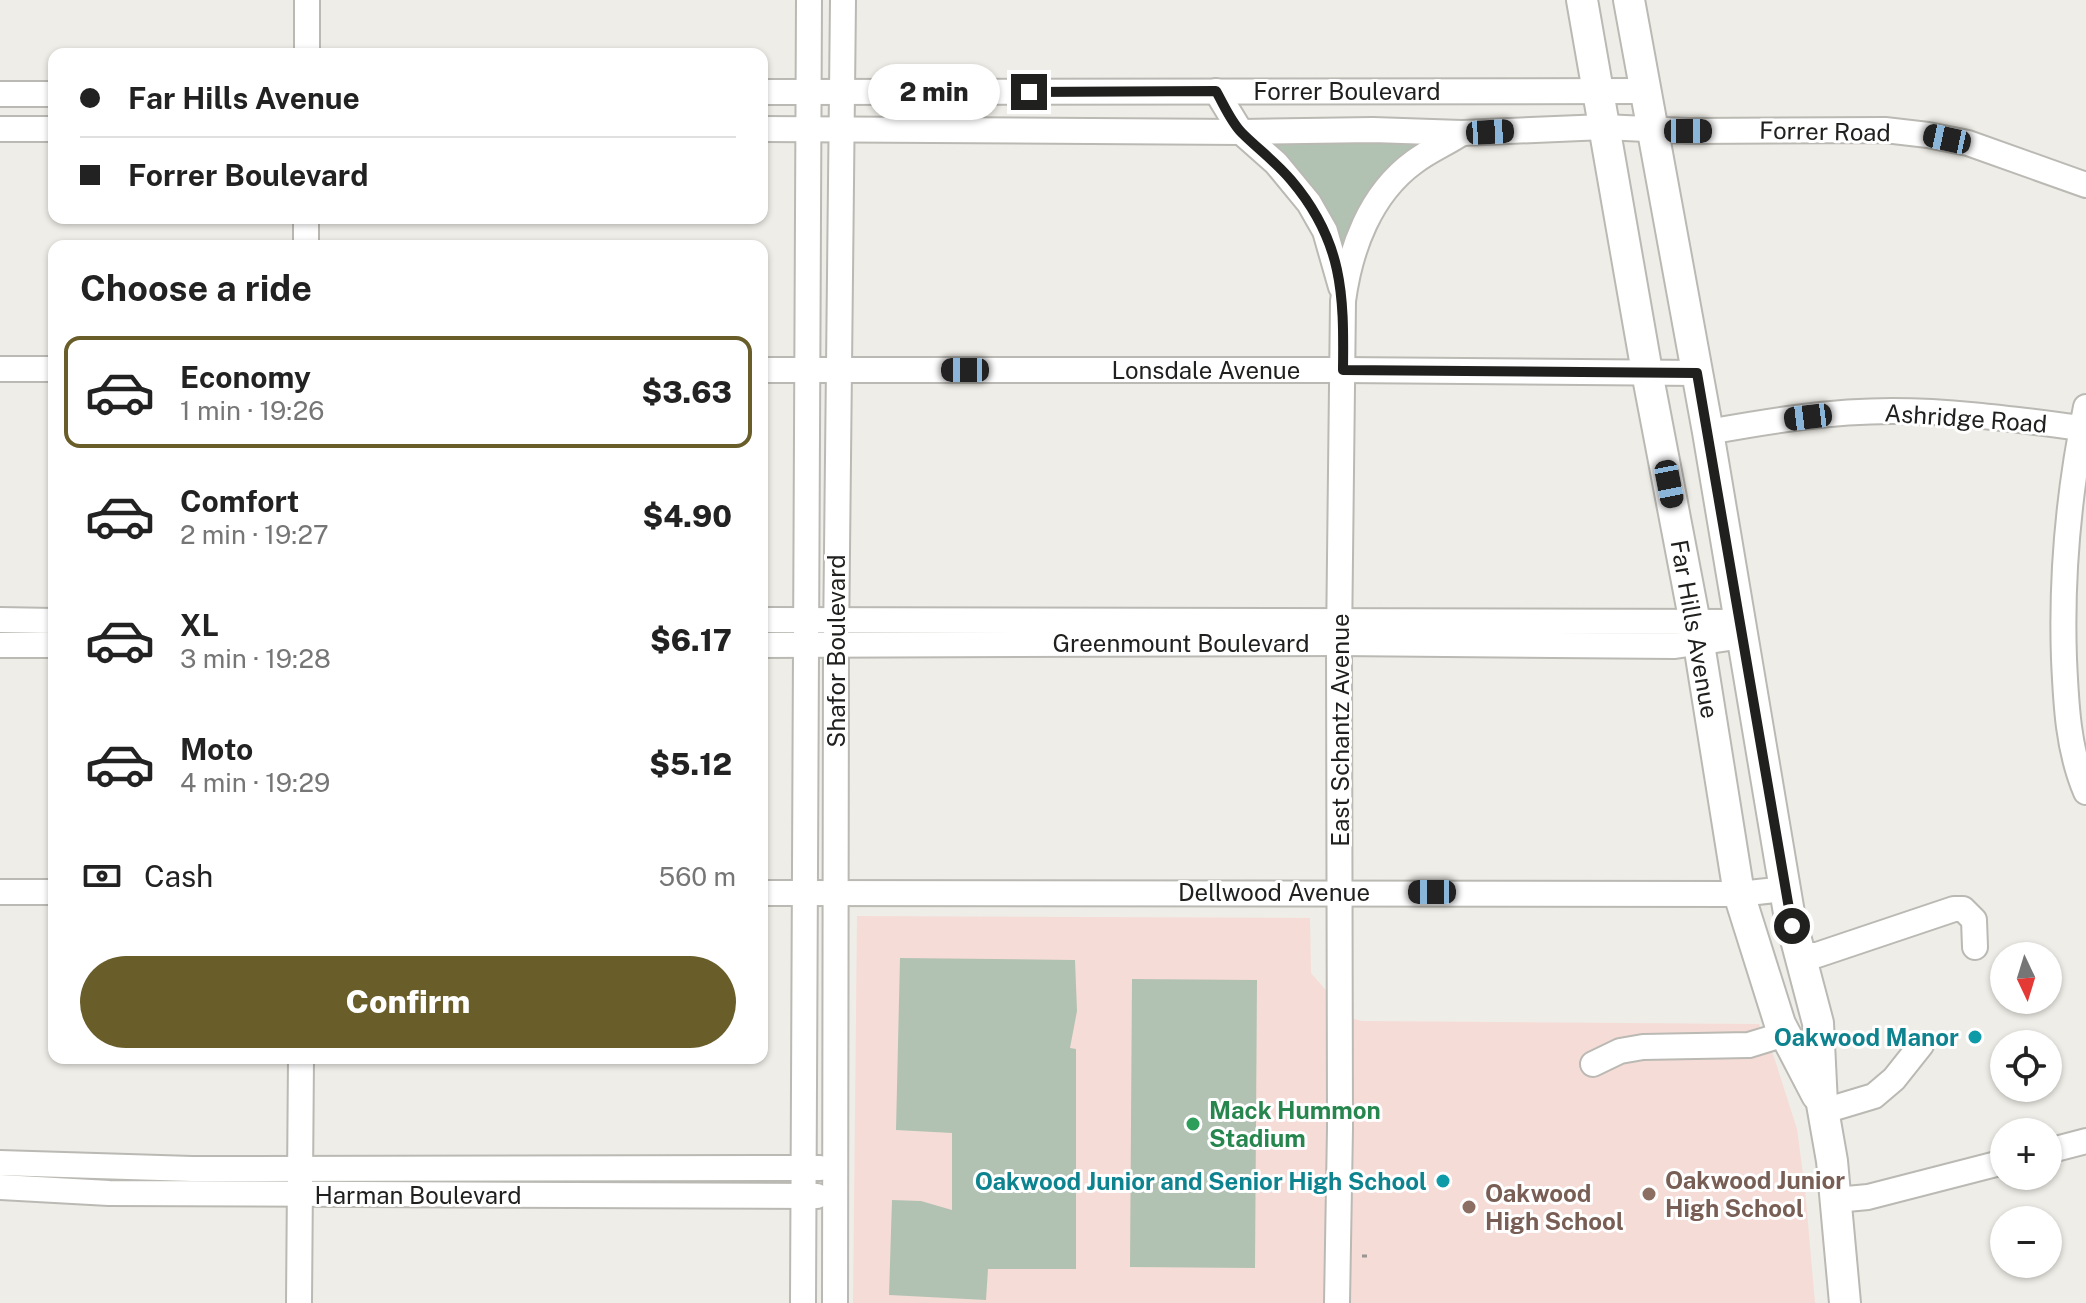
<!DOCTYPE html>
<meta charset="utf-8">
<style>
body{margin:0;font-family:"Public Sans",sans-serif;background:#f6f6f6;color:#222;height:100vh;display:flex;flex-direction:column;font-size:30px;white-space:nowrap}
*{box-sizing:border-box;margin:0}
p{font-size:26px;color:#767676}
.icon{flex:none;width:44px;height:44px;fill:none;stroke:currentColor;stroke-width:2;stroke-linecap:round;stroke-linejoin:round}
.map{position:relative;flex:1;overflow:hidden}
.sheet{position:absolute;left:48px;top:240px;width:720px;height:824px;display:flex;flex-direction:column;background:#fff;border-radius:16px;box-shadow:0 2px 6px #0004}
.sheet>*{flex:none}
.banner{position:absolute;left:48px;top:48px;width:720px;height:176px;border-radius:16px;box-shadow:0 2px 6px #0004;display:grid;align-content:center;height:176px;padding:0 32px;background:#fff}
.needle{width:52px;rotate:176deg}
.controls{position:absolute;left:1990px;top:942px;display:grid;gap:16px}
.controls a{display:grid;place-items:center;width:72px;height:72px;border-radius:50%;background:#fff;box-shadow:0 2px 6px #0004;font-size:40px}
.end{position:absolute;width:36px;height:36px;margin:-18px;border:10px solid #20201e;background:#fff;box-shadow:0 0 0 4px #fff}
.from{border-radius:50%}
.bubble{position:absolute;height:56px;border-radius:28px;background:#fff;box-shadow:0 2px 6px #0004;font-size:26px;font-weight:800;line-height:56px;text-align:center}
.car{position:absolute;width:24px;height:48px;margin:-24px -12px;border-radius:10px;box-shadow:0 0 6px 2px #0007;background:linear-gradient(#222 24%,#8ab4d8 0 40%,#222 0 76%,#8ab4d8 0 86%,#222 0)}
.banner b{display:flex;align-items:center;gap:28px;height:76px;font-size:30px}
.banner b+b{border-top:2px solid #e0e0e0}
.banner i{width:20px;height:20px;background:#222}
ul{padding:0;list-style:none}
li{display:flex;align-items:center;gap:24px;height:112px;margin:0 16px 12px;padding:0 16px;border:4px solid transparent;border-radius:16px}
li div{flex:1}
li b{display:block;font-size:30px}
li em{font-style:normal;font-weight:800}
li.active{border-color:#695d2a}
li>.icon{width:72px;height:72px;stroke-width:1.5}
h2{padding:0 32px;font-size:36px;line-height:96px}
.pay{display:flex;align-items:center;gap:20px;height:88px;padding:0 32px;font-size:30px}
.pay p{margin-inline-start:auto}
.action{display:flex;gap:16px;margin-top:auto;padding:16px 32px}
.action a{flex:1;height:92px;border-radius:48px;background:#695d2a;color:#fff;font-size:32px;font-weight:800;line-height:92px;text-align:center}
.map>svg:first-child{display:block}
.education{fill:#f6dcd7}
.green{fill:#b1c2b3}
.lines{fill:none;stroke-linecap:round;stroke-linejoin:round}
.minor-casing{stroke:#bab9b3;stroke-width:28}
.major-casing{stroke:#bab9b3;stroke-width:34}
.path{stroke:#979692;stroke-width:3;stroke-dasharray:6 4;stroke-linecap:butt}
.minor{stroke:#fff;stroke-width:24}
.major{stroke:#fff;stroke-width:30}
.route{stroke:#20201e;stroke-width:10}
.culture-dot{fill:#0f9aa8;stroke:#fff;stroke-width:3}
.leisure-dot{fill:#2e9e5b;stroke:#fff;stroke-width:3}
.education-dot{fill:#8d6e63;stroke:#fff;stroke-width:3}
.labels{text-anchor:middle;dominant-baseline:central;stroke-width:6;stroke-linejoin:round;paint-order:stroke}
.street-label{font-size:24px;fill:#20201e;stroke:#fff}
.culture-label{font-size:24px;font-weight:bold;fill:#0d838f;stroke:#fff;text-anchor:end}
.leisure-label{font-size:24px;font-weight:bold;fill:#27864d;stroke:#fff;text-anchor:start}
.education-label{font-size:24px;font-weight:bold;fill:#785e54;stroke:#fff;text-anchor:start}
</style>
<div class="map">
<svg width="2086" height="1303" viewBox="0 0 2086 1303">
<rect width="100%" height="100%" fill="#efede7"/>
<polygon class="education" points="857,916 1310,918 1311,973 1350,1018 1362,1021 1759,1024 1774,1057 1797,1129 1805,1189 1815,1303 853,1303"/>
<g class="green">
<polygon points="1241,132 1435,132 1348,271 1325,231"/>
<polygon points="900,958 1075,960 1077,1011 1070,1048 1076,1049 1076,1269 988,1269 986,1300 889,1295 892,1200 921,1201 952,1210 952,1133 896,1130"/>
<polygon points="1132,979 1257,980 1255,1268 1130,1267"/>
</g>
<g class="lines">
<defs>
<g id="minor">
<polyline points="307,54 307,0"/>
<polyline points="1216,91 1241,132 1276,163 1309,203 1325,231 1341,287"/>
<polyline points="762,92 1645,91"/>
<polyline points="0,94 54,94"/>
<polyline points="0,129 54,129"/>
<polyline points="762,129 1241,132 1373,130 1462,133 1604,127 1688,131 1885,130 1928,135 1968,143 2086,185"/>
<polyline points="306,246 306,218"/>
<polyline points="0,369 54,369"/>
<polyline points="762,370 1343,370 1697,373"/>
<path d="M2086 407C2069 490 2061 574 2064 659 2066 704 2068 750 2086 792"/>
<path d="M1708 432C1769 421 1830 411 1892 411 1956 411 2018 420 2082 428"/>
<polyline points="0,620 54,621"/>
<polyline points="762,620 1740,622"/>
<polyline points="0,645 54,645"/>
<polyline points="762,645 1339,643 1675,646 1743,636"/>
<polyline points="0,892 54,892"/>
<polyline points="762,893 1739,894 1785,889"/>
<polyline points="1800,955 1817,955 1954,909 1963,909 1974,920 1975,947"/>
<polyline points="1593,1064 1620,1051 1643,1047 1749,1045 1785,1034"/>
<polyline points="1824,1111 1874,1096 1894,1079 1921,1045"/>
<polyline points="2048,1151 2086,1141"/>
<polyline points="0,1163 192,1169 820,1168"/>
<polyline points="0,1187 109,1193 817,1196"/>
<polyline points="1836,1200 1868,1197 2004,1162"/>
<polyline points="299,1303 301,1058"/>
<polyline points="803,1303 809,0"/>
<polyline points="835,1303 836,643 843,0"/>
<path d="M1337 1303 1340 1128 1339 643 1343 301C1350 249 1370 194 1414 162 1428 151 1447 143 1462 133"/>
</g>
<g id="major">
<polyline points="1582,0 1647,372 1699,644 1739,894 1780,1024 1817,1095"/>
<polyline points="1629,0 1708,432 1789,913 1818,1023 1822,1104 1832,1161 1845,1303"/>
</g>
</defs>
<use href="#minor" class="minor-casing"/>
<use href="#major" class="major-casing"/>
<polyline class="path" points="1362,1256 1367,1256"/>
<use href="#minor" class="minor"/>
<use href="#major" class="major"/>
</g>
<g class="lines">
<path class="route" d="M1029 92 1216 91C1224 105 1231 122 1242 133 1258 149 1276 162 1291 180 1343 241 1344 294 1343 370L1697 373 1792 926"/>
</g>
<g class="culture-dot">
<circle cx="1975" cy="1037" r="8"/>
<circle cx="1443" cy="1181" r="8"/>
</g>
<circle class="leisure-dot" cx="1193" cy="1124" r="8"/>
<g class="education-dot">
<circle cx="1649" cy="1194" r="8"/>
<circle cx="1469" cy="1207" r="8"/>
</g>
<g class="labels">
<g class="street-label">
<text x="1347" y="91">Forrer Boulevard</text>
<text transform="translate(1825 131) rotate(1)">Forrer Road</text>
<text x="1206" y="370">Lonsdale Avenue</text>
<text transform="translate(1966 418) rotate(4)">Ashridge Road</text>
<text transform="translate(1695 629) rotate(80)">Far Hills Avenue</text>
<text x="1181" y="643">Greenmount Boulevard</text>
<text transform="translate(836 651) rotate(-90)">Shafor Boulevard</text>
<text transform="translate(1340 730) rotate(-90)">East Schantz Avenue</text>
<text x="1274" y="892">Dellwood Avenue</text>
<text x="418" y="1195">Harman Boulevard</text>
</g>
<g class="culture-label">
<text x="1959" y="1037">Oakwood Manor</text>
<text x="1427" y="1181">Oakwood Junior and Senior High School</text>
</g>
<g class="leisure-label">
<text x="1209" y="1110">Mack Hummon<tspan x="1209" dy="28">Stadium</tspan></text>
</g>
<g class="education-label">
<text x="1665" y="1180">Oakwood Junior<tspan x="1665" dy="28">High School</tspan></text>
<text x="1485" y="1193">Oakwood<tspan x="1485" dy="28">High School</tspan></text>
</g>
</g>
</svg>
<div class="controls">
<a><svg class="needle" viewBox="-14 -14 28 28"><path d="M0-13l5 13h-10z" fill="#e53935"/><path d="M0 13l5-13h-10z" fill="#767676"/></svg></a>
<a><svg class="icon" aria-label="locate" viewBox="0 0 24 24"><circle cx="12" cy="12" r="6"/><path d="M12 2v4M12 18v4M2 12h4M18 12h4"/></svg></a>
<a>+</a>
<a>−</a>
</div>
<i class="end from" style="left:1792px;top:926px"></i>
<i class="end" style="left:1029px;top:92px"></i>
<div class="bubble" style="left:868px;top:64px;width:132px">2 min</div>
<i class="car" style="left:1688px;top:131px;rotate:90deg"></i>
<i class="car" style="left:1490px;top:132px;rotate:87deg"></i>
<i class="car" style="left:1947px;top:139px;rotate:282deg"></i>
<i class="car" style="left:965px;top:370px;rotate:270deg"></i>
<i class="car" style="left:1808px;top:417px;rotate:263deg"></i>
<i class="car" style="left:1669px;top:484px;rotate:169deg"></i>
<i class="car" style="left:1432px;top:892px;rotate:270deg"></i>
<div class="banner">
<b><i class="from"></i>Far Hills Avenue</b>
<b><i></i>Forrer Boulevard</b>
</div>
<section class="sheet">
<h2>Choose a ride</h2>
<ul>
<li class="active"><svg class="icon" aria-label="car" viewBox="0 0 24 24"><path d="M5 17H2v-5l4-1 3-4h7l3 4 3 1v5h-3M9 17h6M6 11h13"/><circle cx="7" cy="17" r="2"/><circle cx="17" cy="17" r="2"/></svg><div><b>Economy</b><p>1 min · 19:26</p></div><em>$3.63</em></li>
<li><svg class="icon" aria-label="car" viewBox="0 0 24 24"><path d="M5 17H2v-5l4-1 3-4h7l3 4 3 1v5h-3M9 17h6M6 11h13"/><circle cx="7" cy="17" r="2"/><circle cx="17" cy="17" r="2"/></svg><div><b>Comfort</b><p>2 min · 19:27</p></div><em>$4.90</em></li>
<li><svg class="icon" aria-label="car" viewBox="0 0 24 24"><path d="M5 17H2v-5l4-1 3-4h7l3 4 3 1v5h-3M9 17h6M6 11h13"/><circle cx="7" cy="17" r="2"/><circle cx="17" cy="17" r="2"/></svg><div><b>XL</b><p>3 min · 19:28</p></div><em>$6.17</em></li>
<li><svg class="icon" aria-label="car" viewBox="0 0 24 24"><path d="M5 17H2v-5l4-1 3-4h7l3 4 3 1v5h-3M9 17h6M6 11h13"/><circle cx="7" cy="17" r="2"/><circle cx="17" cy="17" r="2"/></svg><div><b>Moto</b><p>4 min · 19:29</p></div><em>$5.12</em></li>
</ul>
<div class="pay"><svg class="icon" aria-label="cash" viewBox="0 0 24 24"><path d="M3 7h18v10H3z"/><circle cx="12" cy="12" r="2"/></svg>Cash<p>560 m</p></div>
<div class="action"><a>Confirm</a></div>
</section>
</div>
